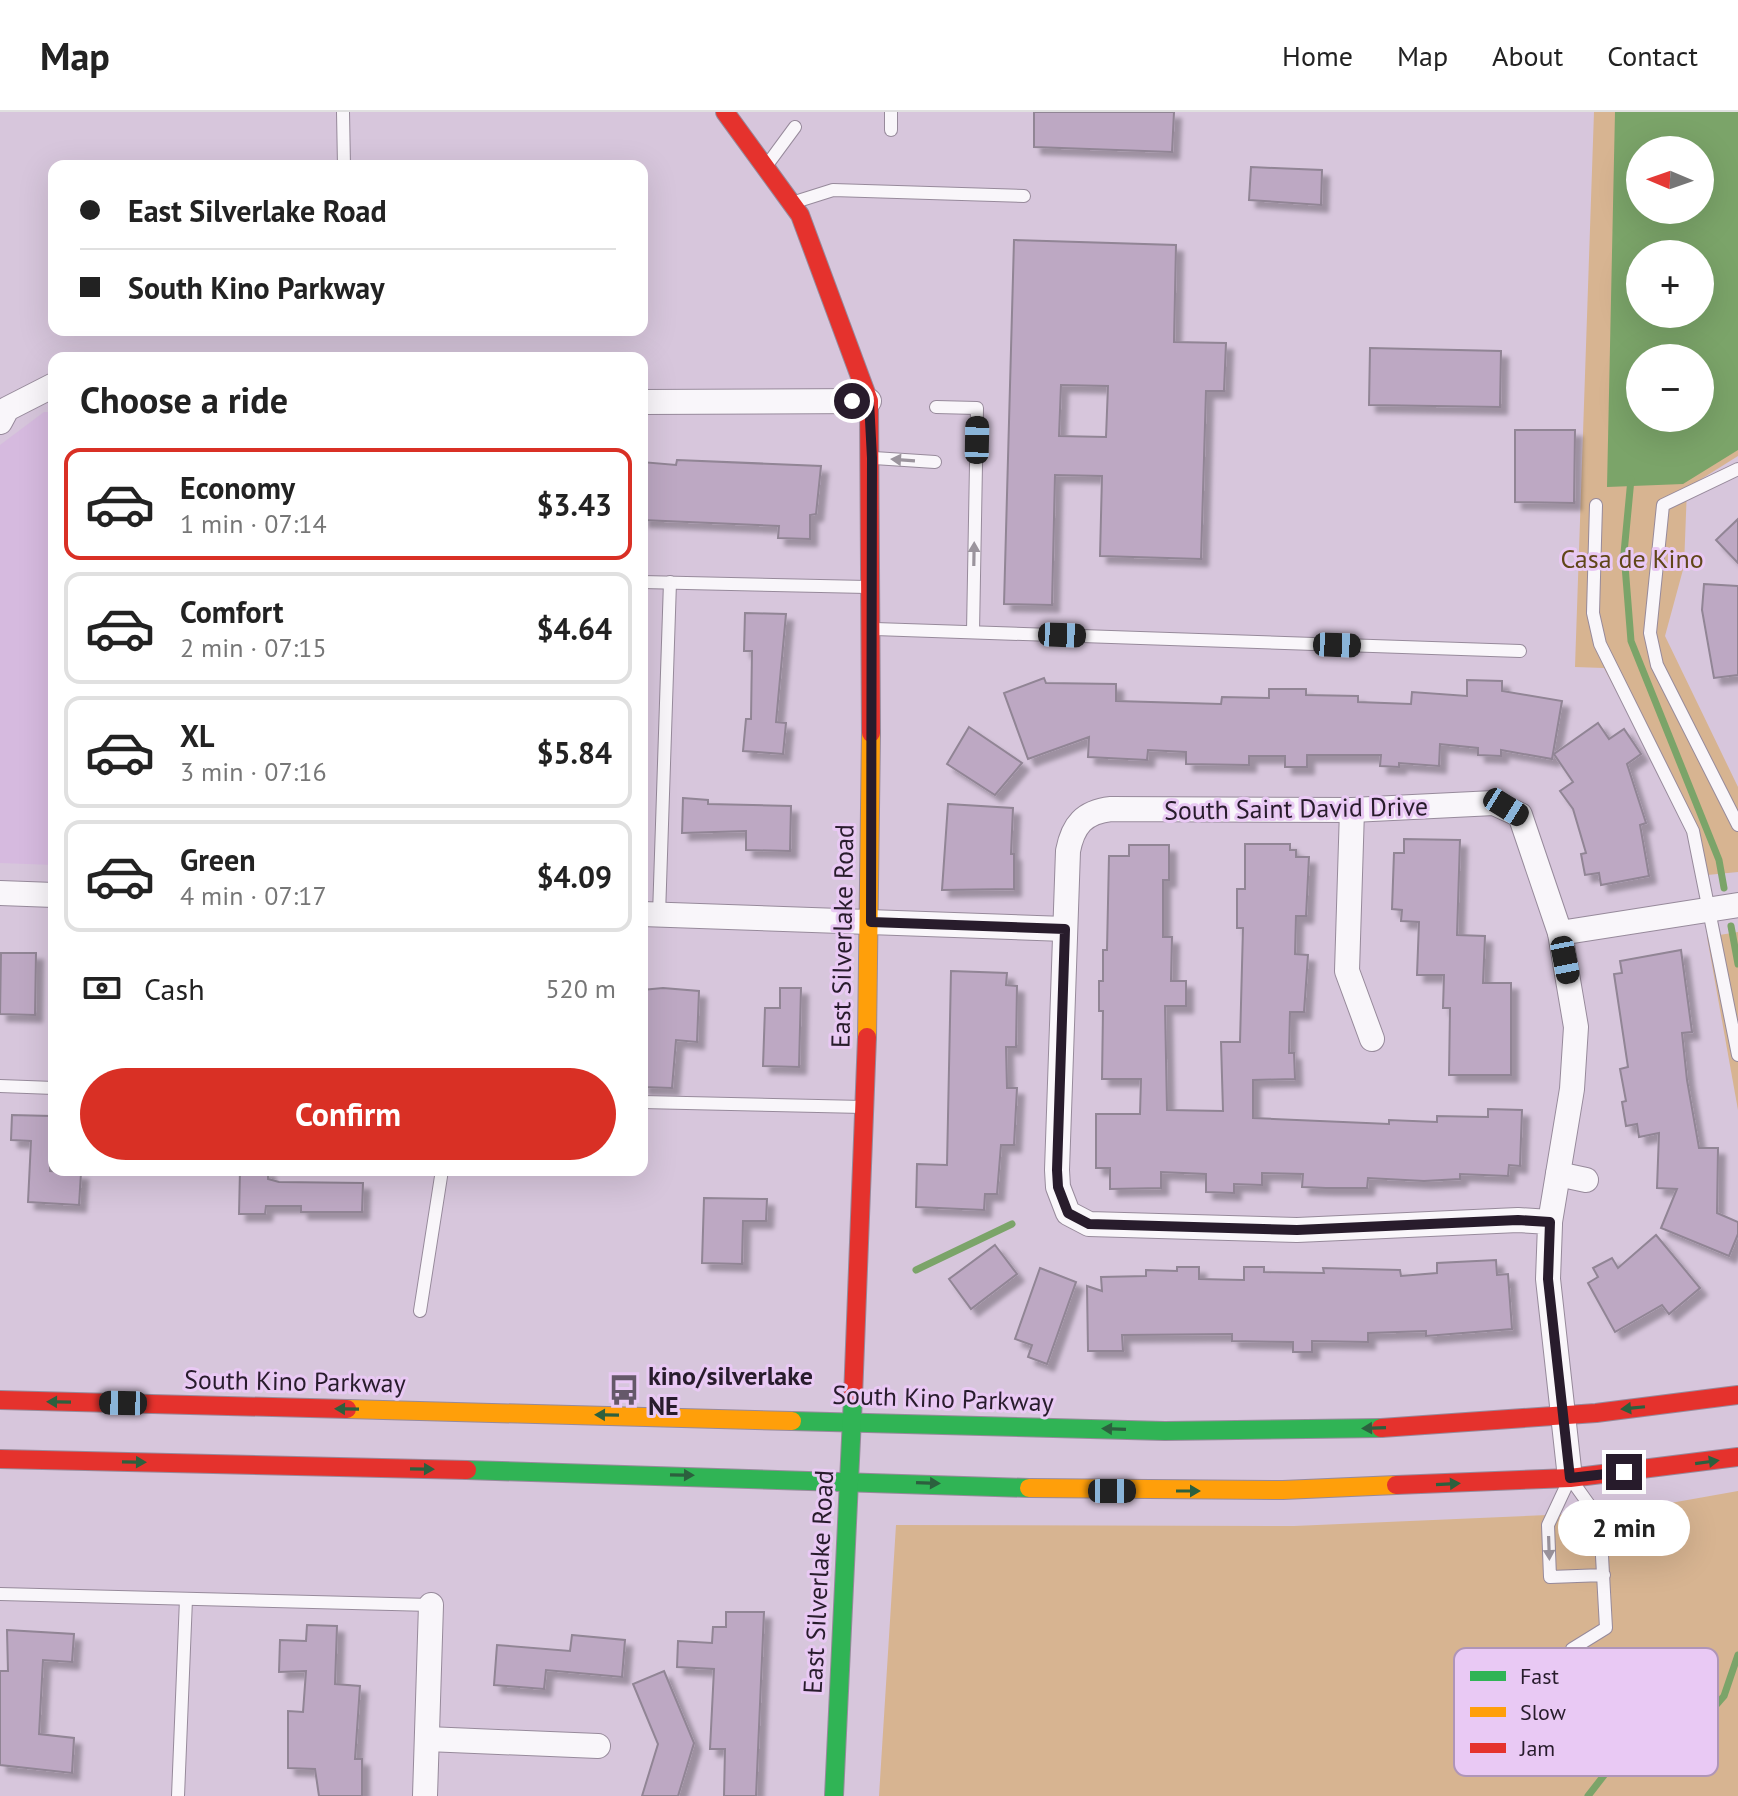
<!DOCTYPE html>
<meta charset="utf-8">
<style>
body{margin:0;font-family:"PT Sans",sans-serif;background:#f2f2f2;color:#222;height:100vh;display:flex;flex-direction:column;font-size:30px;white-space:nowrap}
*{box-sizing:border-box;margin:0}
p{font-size:26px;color:#767676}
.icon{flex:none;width:44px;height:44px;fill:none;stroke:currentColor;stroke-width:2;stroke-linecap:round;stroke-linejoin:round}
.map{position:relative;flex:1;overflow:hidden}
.panel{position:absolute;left:48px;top:240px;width:600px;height:824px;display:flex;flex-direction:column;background:#fff;border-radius:16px;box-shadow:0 8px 32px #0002}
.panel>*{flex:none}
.top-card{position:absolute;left:48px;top:48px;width:600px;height:176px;border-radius:16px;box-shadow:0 8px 32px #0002;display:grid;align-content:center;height:176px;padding:0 32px;background:#fff}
.needle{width:52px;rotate:272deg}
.tools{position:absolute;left:1626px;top:24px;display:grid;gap:16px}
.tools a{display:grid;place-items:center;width:88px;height:88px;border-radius:50%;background:#fff;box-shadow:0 8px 32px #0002;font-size:40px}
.end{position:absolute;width:36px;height:36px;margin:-18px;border:10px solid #281c2c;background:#fff;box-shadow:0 0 0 4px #fff}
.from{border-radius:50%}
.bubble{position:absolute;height:56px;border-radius:28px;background:#fff;box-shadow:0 8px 32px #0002;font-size:26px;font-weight:800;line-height:56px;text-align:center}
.car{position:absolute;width:24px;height:48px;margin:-24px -12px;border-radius:10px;box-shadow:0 0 6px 2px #0007;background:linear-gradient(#222 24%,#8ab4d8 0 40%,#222 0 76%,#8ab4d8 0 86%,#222 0)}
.top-card b{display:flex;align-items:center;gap:28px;height:76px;font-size:30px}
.top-card b+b{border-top:2px solid #e0e0e0}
.top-card i{width:20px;height:20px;background:#222}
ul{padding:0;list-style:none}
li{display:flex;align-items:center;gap:24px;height:112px;margin:0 16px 12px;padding:0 16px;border:4px solid #e0e0e0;border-radius:16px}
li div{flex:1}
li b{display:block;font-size:30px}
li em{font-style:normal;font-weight:800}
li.selected{border-color:#d93025}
li>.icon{width:72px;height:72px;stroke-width:1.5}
h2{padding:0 32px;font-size:36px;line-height:96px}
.pay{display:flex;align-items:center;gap:20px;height:88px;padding:0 32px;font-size:30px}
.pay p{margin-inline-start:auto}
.action{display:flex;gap:16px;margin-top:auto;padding:16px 32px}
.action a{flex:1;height:92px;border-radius:48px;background:#d93025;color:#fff;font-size:32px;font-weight:800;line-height:92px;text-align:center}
header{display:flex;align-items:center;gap:48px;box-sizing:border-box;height:112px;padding:0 40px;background:#fff;border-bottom:2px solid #e0e0e0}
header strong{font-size:38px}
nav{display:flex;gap:44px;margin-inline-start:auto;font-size:28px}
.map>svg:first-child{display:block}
.built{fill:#d6badf}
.green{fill:#d7b491;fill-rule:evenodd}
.water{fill:#7ba469;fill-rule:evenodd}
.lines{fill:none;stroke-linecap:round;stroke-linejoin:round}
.stream{stroke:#7ba469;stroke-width:7}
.building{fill:#bda8c3;stroke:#918595;stroke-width:2;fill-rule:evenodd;filter:url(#shadow)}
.lane-casing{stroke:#978a9b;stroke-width:14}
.street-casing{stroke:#978a9b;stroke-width:26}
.fast-casing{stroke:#978a9b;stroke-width:20}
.slow-casing{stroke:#978a9b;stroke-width:20}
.jam-casing{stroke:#978a9b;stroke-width:20}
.lane{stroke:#f9f6fa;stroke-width:12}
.street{stroke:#f9f6fa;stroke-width:24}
.fast{stroke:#30b455;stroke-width:18}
.slow{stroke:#ff9f0a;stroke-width:18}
.jam{stroke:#e5322d;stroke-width:18}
.oneway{fill:#9b949d}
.oneway2{fill:#2c603e}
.route{stroke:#281c2c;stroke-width:10}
.labels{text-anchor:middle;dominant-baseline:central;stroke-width:6;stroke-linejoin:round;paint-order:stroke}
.park-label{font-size:26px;fill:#604619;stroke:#e9c9f4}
.street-label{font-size:26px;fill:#281c2c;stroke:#e9c9f4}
.poi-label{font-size:26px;font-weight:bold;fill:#281c2c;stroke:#e9c9f4;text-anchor:start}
.key{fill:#e9c9f4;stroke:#af95b8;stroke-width:2}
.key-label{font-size:22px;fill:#281c2c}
</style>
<header>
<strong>Map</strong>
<nav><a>Home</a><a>Map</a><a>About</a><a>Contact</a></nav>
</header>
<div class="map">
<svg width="1738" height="1684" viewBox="0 0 1738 1684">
<defs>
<filter id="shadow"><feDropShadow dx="7" dy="7" stdDeviation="2" flood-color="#0004"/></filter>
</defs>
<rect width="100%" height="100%" fill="#d7c6dc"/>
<polygon class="built" points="44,300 54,300 54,753 0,751 0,333"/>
<g class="green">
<path d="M1594 0H1738V344L1687 376 1684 454 1665 524 1738 675V760L1697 764 1688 715 1604 556 1575 555ZM1640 38H1700V98H1640ZM1640 142H1700V202H1640ZM1640 246H1700V306H1640Z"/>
<polygon points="1738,820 1738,998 1707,825"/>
<polygon points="1738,1379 1738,1684 879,1684 896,1413 1294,1414 1620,1400"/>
</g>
<path class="water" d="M1615 0H1738V338L1683 372 1607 375ZM1640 38H1700V98H1640ZM1640 142H1700V202H1640ZM1640 246H1700V306H1640Z"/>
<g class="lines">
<g class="stream">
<polyline points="1631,367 1624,441 1631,529 1719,748 1724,776"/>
<polyline points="1731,814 1738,852"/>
<polyline points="916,1158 1012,1112"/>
<polyline points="1588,1684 1629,1631 1697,1615 1724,1584 1738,1543"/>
</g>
</g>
<g class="building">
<polygon points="1034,0 1174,0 1172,40 1034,35"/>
<polygon points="1251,55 1322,58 1321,93 1249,88"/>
<path d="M1014 128 1176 133 1174 230 1226 231 1224 279H1206L1201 447 1100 444 1102 364 1055 363 1052 493 1004 492ZM1061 273 1108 274 1106 325 1059 324Z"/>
<polygon points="1370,236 1501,239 1500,295 1369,293"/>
<polygon points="1515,318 1575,318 1574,391 1515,390"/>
<polygon points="677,348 821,354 816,402 810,403 810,427 778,426 779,414 642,408 642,350 676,353"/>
<polygon points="1738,407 1738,451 1716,428"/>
<polygon points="1704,472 1738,474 1738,563 1714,566 1702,498"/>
<polygon points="745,501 786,502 776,610 786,611 783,642 743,639 746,607 751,607 752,539 744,539"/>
<polygon points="1044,566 1046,571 1116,572 1116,589 1221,592 1222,585 1269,586 1269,577 1306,577 1306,583 1358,584 1358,590 1411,592 1412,580 1467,584 1467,568 1502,569 1502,579 1562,589 1552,647 1501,638 1501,644 1478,643 1478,636 1440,632 1439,654 1399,651 1399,655 1380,654 1381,643 1307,643 1307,655 1285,655 1285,644 1249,644 1249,653 1186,652 1186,640 1148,638 1147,648 1088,645 1089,625 1028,647 1004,581"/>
<polygon points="1598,611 1609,627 1624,617 1641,642 1627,652 1646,711 1640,713 1649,764 1601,773 1599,761 1585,763 1581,742 1586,741 1573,697 1560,679 1573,670 1554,642"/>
<polygon points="969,615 1022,651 995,683 947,652"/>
<polygon points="683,686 708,688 708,692 791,694 790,739 746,738 746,719 682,721"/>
<polygon points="948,692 1013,696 1011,742 1014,742 1014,777 942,778"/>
<polygon points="1404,727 1460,728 1457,823 1485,824 1483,871 1511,871 1511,963 1449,963 1450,896 1443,896 1444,863 1417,863 1419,810 1401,809 1402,798 1392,797 1394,741 1404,741"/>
<polygon points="1245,732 1290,732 1290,738 1296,738 1296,745 1309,745 1306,804 1296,804 1295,842 1308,843 1304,900 1290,900 1289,941 1294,941 1295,967 1253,968 1253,1006 1389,1012 1389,1008 1437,1010 1437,1004 1488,1005 1488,997 1522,998 1520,1054 1509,1053 1508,1064 1460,1062 1460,1067 1424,1069 1368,1066 1367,1076 1326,1076 1302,1075 1303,1062 1262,1061 1262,1073 1234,1072 1234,1081 1206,1080 1206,1062 1161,1060 1161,1076 1110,1077 1110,1056 1096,1056 1096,1002 1140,1002 1141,967 1102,967 1103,899 1099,899 1099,869 1103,869 1103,838 1107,838 1109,744 1129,744 1129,733 1169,733 1169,768 1163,768 1163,825 1172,825 1171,869 1186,869 1186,894 1165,894 1167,998 1223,999 1221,930 1240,930 1243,816 1237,816 1237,777 1245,777"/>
<polygon points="1681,838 1692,920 1682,921 1687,968 1699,1036 1718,1036 1717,1101 1738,1110 1738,1122 1729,1144 1661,1116 1677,1077 1657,1076 1659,1021 1639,1025 1637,1012 1626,1014 1622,990 1626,989 1620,957 1628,955 1614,862 1622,861 1620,849"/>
<polygon points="1,841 36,841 35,903 0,902"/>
<polygon points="951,859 1007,861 1006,873 1017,874 1016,935 1006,935 1007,976 1017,976 1014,1033 1001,1033 997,1082 985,1082 984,1098 916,1095 917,1052 947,1053"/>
<polygon points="663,876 699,879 697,930 676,928 672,976 642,975 642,878"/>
<polygon points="780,876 801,876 799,955 763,954 765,896 780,896"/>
<polygon points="12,1003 51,1004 50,1059 81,1061 79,1093 28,1090 31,1029 11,1028"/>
<polygon points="240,1058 268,1058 268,1067 279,1070 363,1071 362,1100 301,1100 301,1094 266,1094 265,1102 239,1102"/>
<polygon points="704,1086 767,1087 766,1109 743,1109 742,1152 702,1151"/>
<polygon points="1656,1123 1700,1176 1669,1202 1662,1193 1615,1220 1588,1171 1598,1165 1593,1156 1612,1146 1618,1156"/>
<polygon points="995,1133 1017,1162 971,1197 949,1167"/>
<polygon points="1496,1148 1497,1163 1508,1162 1512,1217 1426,1224 1426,1219 1368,1221 1368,1230 1312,1229 1312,1240 1293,1240 1293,1230 1232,1229 1232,1222 1122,1223 1123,1239 1088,1239 1087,1174 1102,1179 1101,1165 1146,1164 1146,1158 1177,1159 1177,1155 1199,1155 1199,1167 1244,1168 1244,1155 1264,1155 1264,1160 1324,1161 1323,1156 1400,1158 1401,1164 1437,1161 1437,1151"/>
<polygon points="1040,1156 1076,1170 1047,1252 1028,1245 1032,1233 1015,1227"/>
<polygon points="726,1500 764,1500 756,1684 724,1684 725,1637 710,1637 714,1557 677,1555 678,1529 712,1531 713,1515 726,1515"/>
<polygon points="307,1513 337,1514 335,1572 360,1574 355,1647 362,1647 362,1684 319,1684 315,1657 288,1656 288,1599 303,1600 306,1559 279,1560 280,1528 306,1529"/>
<polygon points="7,1518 74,1522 72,1550 43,1548 39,1622 74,1626 72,1661 0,1653 0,1559 8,1559"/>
<polygon points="572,1523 625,1528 622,1565 546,1558 544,1577 494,1573 497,1533 570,1539"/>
<polygon points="664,1559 694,1631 678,1684 642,1684 658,1632 633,1572"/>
</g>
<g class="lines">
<defs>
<g id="lane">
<polyline points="343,0 344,54"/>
<polyline points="891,18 891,0"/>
<polyline points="767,53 795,15"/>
<polyline points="795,90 833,78 1024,84"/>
<polyline points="936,295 977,296 973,520"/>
<polyline points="874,346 935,350"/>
<polyline points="1738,357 1663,393 1650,521 1657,553 1738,713"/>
<polyline points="1596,393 1593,501 1600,532 1693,719 1738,943"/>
<polyline points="642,470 867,475"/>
<polyline points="875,517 1520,539"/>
<polyline points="659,803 670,470"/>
<polyline points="0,974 54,976"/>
<polyline points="642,990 863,995"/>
<polyline points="420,1199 442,1058"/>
<polyline points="0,1482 431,1493"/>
<polyline points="1572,1537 1606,1516 1600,1408 1570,1366 1548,1413 1550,1465 1604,1463"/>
<polyline points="178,1684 186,1487"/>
</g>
<g id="street">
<polyline points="642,290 869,289"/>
<polyline points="0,310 7,297 54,273"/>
<polyline points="1352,698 1347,859 1372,927"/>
<polyline points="0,781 54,783"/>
<polyline points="642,802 1065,817"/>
<polyline points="1560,821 1738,793"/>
<polyline points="1558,1062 1586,1068"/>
<path d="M1550 1110 1518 1108 1297 1118 1089 1112 1068 1101 1058 1075 1057 1058 1068 739C1073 713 1084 700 1111 697L1352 698 1494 691 1520 703 1560 821 1576 915 1572 977 1550 1110V1113L1548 1167 1570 1366"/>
<polyline points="427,1627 598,1634"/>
<polyline points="425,1684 431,1493"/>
</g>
<g id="fast">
<polyline points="792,1309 1165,1319 1381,1316"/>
<polyline points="467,1358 1029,1376"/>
<polyline points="834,1684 853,1285"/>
</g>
<g id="slow">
<polyline points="867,925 871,621"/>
<polyline points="347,1297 792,1309"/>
<polyline points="1029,1376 1283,1378 1396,1373"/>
</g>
<g id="jam">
<polyline points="725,0 800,103 869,289 871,621"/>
<polyline points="853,1285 867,925"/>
<polyline points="0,1288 347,1297"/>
<polyline points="1381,1316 1596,1301 1738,1283"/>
<polyline points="0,1347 467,1358"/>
<polyline points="1396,1373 1570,1366 1738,1345"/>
</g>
</defs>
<use href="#lane" class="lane-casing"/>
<use href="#street" class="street-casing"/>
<use href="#fast" class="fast-casing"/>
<use href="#slow" class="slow-casing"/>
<use href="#jam" class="jam-casing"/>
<use href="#lane" class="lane"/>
<use href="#street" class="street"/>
<use href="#fast" class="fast"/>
<use href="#slow" class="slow"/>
<use href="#jam" class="jam"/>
</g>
<defs><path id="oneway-solid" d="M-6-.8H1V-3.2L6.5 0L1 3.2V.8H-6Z" transform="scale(2)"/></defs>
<g class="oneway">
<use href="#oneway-solid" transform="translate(903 348) rotate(-176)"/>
<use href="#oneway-solid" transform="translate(974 442) rotate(-89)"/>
<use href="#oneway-solid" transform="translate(1549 1436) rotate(88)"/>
</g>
<g class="oneway2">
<use href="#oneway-solid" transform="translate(59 1290) rotate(-179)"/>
<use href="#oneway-solid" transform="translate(1633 1296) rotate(174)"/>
<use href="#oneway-solid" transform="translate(347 1297) rotate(-179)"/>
<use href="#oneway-solid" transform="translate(607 1303) rotate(-179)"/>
<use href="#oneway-solid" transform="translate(1374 1316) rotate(178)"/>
<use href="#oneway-solid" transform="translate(1114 1317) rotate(-178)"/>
<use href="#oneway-solid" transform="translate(134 1350) rotate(1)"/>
<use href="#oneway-solid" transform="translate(1707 1350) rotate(-8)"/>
<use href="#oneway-solid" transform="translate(422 1357) rotate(1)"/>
<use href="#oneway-solid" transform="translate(682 1363) rotate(1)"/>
<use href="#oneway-solid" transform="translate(928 1371) rotate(2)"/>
<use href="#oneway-solid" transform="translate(1448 1372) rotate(-3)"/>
<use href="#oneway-solid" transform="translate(1188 1379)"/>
</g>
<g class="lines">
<polyline class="route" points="852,289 869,289 872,346 871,810 1065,817 1057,1058 1058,1075 1068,1101 1089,1112 1297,1118 1518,1108 1550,1110 1548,1167 1570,1366 1624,1360"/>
</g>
<defs>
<symbol id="bus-bare" viewBox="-9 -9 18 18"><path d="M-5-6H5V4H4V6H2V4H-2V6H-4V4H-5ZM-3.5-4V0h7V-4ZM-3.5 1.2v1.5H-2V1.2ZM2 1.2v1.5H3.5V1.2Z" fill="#65586a" stroke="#e9c9f4" stroke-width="2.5" paint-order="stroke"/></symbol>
</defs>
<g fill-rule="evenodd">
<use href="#bus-bare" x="602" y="1256" width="44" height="44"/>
</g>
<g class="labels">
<g class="park-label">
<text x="1632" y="446">Casa de Kino</text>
</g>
<g class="street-label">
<text transform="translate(1296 696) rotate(-1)">South Saint David Drive</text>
<text transform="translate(842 824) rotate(-89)">East Silverlake Road</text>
<text transform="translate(295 1269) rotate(1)">South Kino Parkway</text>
<text transform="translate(943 1286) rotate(2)">South Kino Parkway</text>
<text transform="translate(818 1470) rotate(-87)">East Silverlake Road</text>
</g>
<g class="poi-label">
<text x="648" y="1263">kino/silverlake<tspan x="648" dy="30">NE</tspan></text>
</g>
</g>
<rect x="1454" y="1536" width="264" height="128" rx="12" class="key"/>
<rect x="1470" y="1559" width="36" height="10" fill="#30b455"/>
<rect x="1470" y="1595" width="36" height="10" fill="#ff9f0a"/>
<rect x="1470" y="1631" width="36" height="10" fill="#e5322d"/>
<g class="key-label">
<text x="1520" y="1572">Fast</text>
<text x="1520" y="1608">Slow</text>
<text x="1520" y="1644">Jam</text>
</g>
</svg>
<div class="tools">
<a><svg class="needle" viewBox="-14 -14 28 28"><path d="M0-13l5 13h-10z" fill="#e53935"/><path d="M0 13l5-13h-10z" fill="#767676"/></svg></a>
<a>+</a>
<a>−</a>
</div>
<i class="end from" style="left:852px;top:289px"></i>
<i class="end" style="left:1624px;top:1360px"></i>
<div class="bubble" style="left:1558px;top:1388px;width:132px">2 min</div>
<i class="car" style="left:977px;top:328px;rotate:1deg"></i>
<i class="car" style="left:1062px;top:523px;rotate:92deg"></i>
<i class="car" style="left:1337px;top:533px;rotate:92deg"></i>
<i class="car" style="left:1506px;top:695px;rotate:122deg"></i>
<i class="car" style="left:1565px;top:848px;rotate:169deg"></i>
<i class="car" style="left:123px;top:1291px;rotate:271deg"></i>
<i class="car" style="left:1112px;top:1379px;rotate:90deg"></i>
<div class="top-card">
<b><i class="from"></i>East Silverlake Road</b>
<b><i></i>South Kino Parkway</b>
</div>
<section class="panel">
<h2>Choose a ride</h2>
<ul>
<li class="selected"><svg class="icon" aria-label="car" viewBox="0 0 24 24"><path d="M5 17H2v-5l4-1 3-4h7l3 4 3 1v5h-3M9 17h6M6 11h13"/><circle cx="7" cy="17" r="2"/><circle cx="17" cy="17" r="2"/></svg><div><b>Economy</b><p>1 min · 07:14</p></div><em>$3.43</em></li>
<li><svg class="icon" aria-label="car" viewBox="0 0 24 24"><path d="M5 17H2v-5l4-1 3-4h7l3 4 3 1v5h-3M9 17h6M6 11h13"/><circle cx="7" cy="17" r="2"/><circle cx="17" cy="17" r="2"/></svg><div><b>Comfort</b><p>2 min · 07:15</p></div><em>$4.64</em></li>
<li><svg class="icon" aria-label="car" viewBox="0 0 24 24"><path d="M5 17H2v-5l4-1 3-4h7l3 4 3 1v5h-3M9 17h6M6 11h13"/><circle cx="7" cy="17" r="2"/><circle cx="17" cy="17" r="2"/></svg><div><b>XL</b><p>3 min · 07:16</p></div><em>$5.84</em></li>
<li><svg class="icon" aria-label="car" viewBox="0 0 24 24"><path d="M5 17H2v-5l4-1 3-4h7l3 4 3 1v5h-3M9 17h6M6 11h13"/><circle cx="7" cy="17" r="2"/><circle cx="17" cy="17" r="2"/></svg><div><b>Green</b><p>4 min · 07:17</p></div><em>$4.09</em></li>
</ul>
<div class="pay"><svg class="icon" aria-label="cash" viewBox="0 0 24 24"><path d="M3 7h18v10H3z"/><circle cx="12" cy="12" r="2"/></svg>Cash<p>520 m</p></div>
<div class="action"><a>Confirm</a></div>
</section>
</div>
